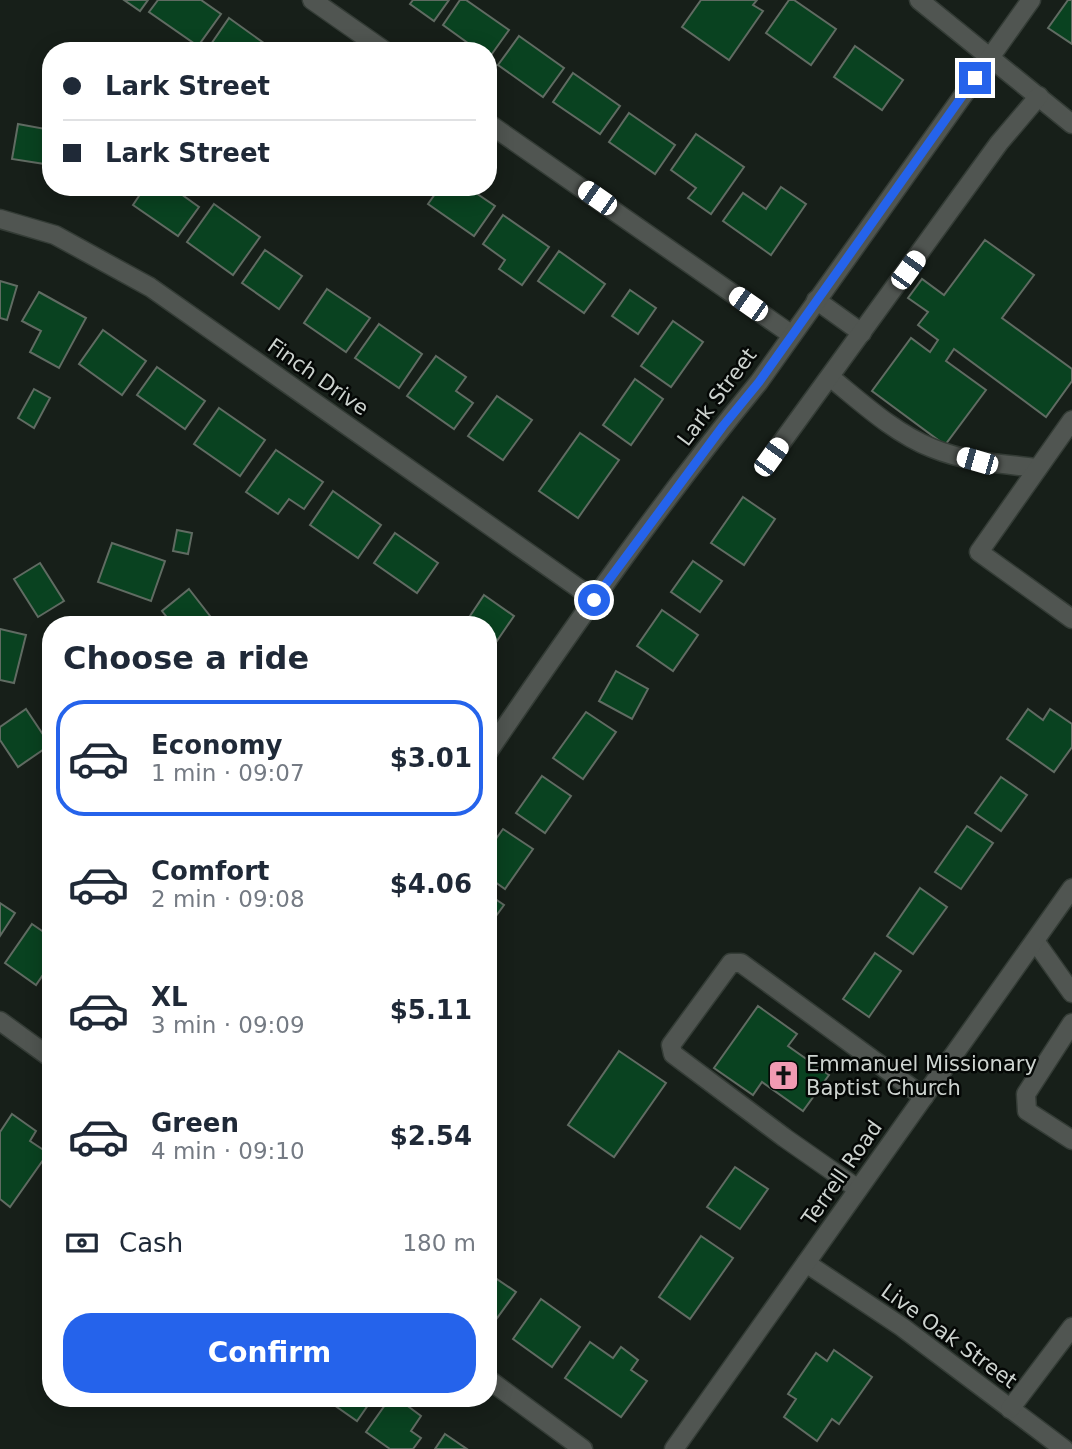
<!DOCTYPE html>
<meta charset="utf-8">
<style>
body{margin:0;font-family:"DejaVu Sans",sans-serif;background:#f6f6f7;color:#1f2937;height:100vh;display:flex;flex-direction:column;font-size:26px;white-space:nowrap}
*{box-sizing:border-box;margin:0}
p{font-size:23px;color:#747a83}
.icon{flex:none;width:38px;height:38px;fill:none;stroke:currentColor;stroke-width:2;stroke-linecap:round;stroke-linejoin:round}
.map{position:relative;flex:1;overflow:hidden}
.panel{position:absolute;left:42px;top:616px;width:455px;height:791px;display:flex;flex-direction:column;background:#fff;border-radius:28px;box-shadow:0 4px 18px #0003}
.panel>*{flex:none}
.top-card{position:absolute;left:42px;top:42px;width:455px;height:154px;border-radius:28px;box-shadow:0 4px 18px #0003;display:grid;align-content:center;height:154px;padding:0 21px;background:#fff}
.end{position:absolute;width:32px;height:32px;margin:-16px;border:9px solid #2563eb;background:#fff;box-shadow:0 0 0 4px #fff}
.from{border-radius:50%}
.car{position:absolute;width:21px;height:42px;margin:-21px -10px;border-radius:9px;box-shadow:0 0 5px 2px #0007;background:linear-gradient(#fff 24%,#345 0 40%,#fff 0 76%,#345 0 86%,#fff 0)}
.top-card b{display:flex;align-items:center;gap:24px;height:66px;font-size:26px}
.top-card b+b{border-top:2px solid #e0e1e3}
.top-card i{width:18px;height:18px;background:#1f2937}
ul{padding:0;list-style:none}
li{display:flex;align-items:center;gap:21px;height:116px;margin:0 14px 10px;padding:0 7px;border:4px solid transparent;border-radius:28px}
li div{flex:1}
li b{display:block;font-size:26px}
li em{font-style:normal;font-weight:800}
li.selected{border-color:#2563eb}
li>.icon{width:63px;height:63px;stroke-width:1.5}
h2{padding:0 21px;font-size:32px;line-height:84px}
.pay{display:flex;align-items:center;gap:18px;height:77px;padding:0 21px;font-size:26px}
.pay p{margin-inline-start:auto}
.primary-button{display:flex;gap:14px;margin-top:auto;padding:14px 21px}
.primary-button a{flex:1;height:80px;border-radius:28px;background:#2563eb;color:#fff;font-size:28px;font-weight:800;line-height:80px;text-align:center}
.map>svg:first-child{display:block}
.building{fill:#094220;stroke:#606b62;stroke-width:2}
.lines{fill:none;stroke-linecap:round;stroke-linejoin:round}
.minor-casing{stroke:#343c36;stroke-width:21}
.minor{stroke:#505551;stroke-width:18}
.route{stroke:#2563eb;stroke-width:9}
.labels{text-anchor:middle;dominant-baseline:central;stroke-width:5;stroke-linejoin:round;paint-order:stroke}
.street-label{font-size:21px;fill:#cdd3cf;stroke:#050806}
.poi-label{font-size:21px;fill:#cdd3cf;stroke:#050806;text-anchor:start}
</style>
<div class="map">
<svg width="1072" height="1449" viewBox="0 0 1072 1449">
<rect width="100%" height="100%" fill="#171f19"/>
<g class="building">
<polygon points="124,0 148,0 140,11"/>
<polygon points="158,0 201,0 221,14 198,46 149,12"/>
<polygon points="413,0 449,0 434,21 410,4"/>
<polygon points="460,0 466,0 509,30 489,58 488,51 479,51 443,25"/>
<polygon points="701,0 757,0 753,5 763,11 729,60 682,27"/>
<polygon points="789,0 794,0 836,29 811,65 766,33"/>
<polygon points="1068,0 1072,0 1072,44 1048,28"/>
<polygon points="229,18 275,51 214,51 209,47"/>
<polygon points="519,36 564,68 543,97 498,65"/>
<polygon points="855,46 903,80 882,110 834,77"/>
<polygon points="573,73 620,106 600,134 553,102"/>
<polygon points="629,113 675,145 655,174 609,142"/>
<polygon points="18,124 51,130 51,165 12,159"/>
<polygon points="696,134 744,167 711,214 688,198 696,188 671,170"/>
<polygon points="145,187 186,187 181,194 199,207 178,236 133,205"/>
<polygon points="440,187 467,187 495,206 474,236 428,204"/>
<polygon points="781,187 806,204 771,255 723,221 743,193 766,209"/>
<polygon points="214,204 260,237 233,275 187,242"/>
<polygon points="503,215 549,247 522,285 499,269 505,260 483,244"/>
<polygon points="985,240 1034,275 1002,318 1072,369 1072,381 1046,417 954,349 946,361 986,390 945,445 872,391 911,338 930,352 938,340 918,325 928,312 908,298 922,279 944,295"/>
<polygon points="265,250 302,276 279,309 242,283"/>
<polygon points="559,251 605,284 584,313 538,281"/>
<polygon points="0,281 17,286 7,320 0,318"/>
<polygon points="327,289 370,318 346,352 304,323"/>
<polygon points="630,290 656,308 638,334 612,316"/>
<polygon points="39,292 86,318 59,368 30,352 41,331 22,321"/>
<polygon points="673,321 703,342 671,387 641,366"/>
<polygon points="379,324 422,354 399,388 355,358"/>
<polygon points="103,330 146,361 122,395 79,364"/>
<polygon points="436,356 466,377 456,391 473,403 454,429 407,396"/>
<polygon points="157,367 205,401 185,429 137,395"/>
<polygon points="635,379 663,399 631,445 603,425"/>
<polygon points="34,389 50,398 34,428 18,418"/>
<polygon points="497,396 532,420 503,460 468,436"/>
<polygon points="219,408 265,440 240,476 194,444"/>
<polygon points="580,433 619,460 578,518 539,491"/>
<polygon points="276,450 323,482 304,509 289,499 278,514 246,492"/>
<polygon points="333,491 381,525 358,558 310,525"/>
<polygon points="743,497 775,519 744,565 711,543"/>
<polygon points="177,530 192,533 188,554 173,551"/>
<polygon points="395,533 438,563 417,593 374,563"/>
<polygon points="112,543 165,561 151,601 98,582"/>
<polygon points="693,561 722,581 700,612 671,592"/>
<polygon points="40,563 64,601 38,617 14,579"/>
<polygon points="189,589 217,625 173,625 162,611"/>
<polygon points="484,595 514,616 488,654 488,625 464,625"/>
<polygon points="662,610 698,635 673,671 637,646"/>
<polygon points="0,629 26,635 14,683 0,680"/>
<polygon points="616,671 648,689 632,719 599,701"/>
<polygon points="26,709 50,745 18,767 0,740 0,727"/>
<polygon points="1028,709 1043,720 1050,709 1072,724 1072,747 1054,772 1007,739"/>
<polygon points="586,712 616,732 583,779 553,758"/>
<polygon points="542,776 571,796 545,833 516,813"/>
<polygon points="1001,777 1027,795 1001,831 975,813"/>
<polygon points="967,826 993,843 961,889 935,872"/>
<polygon points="503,829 533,849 505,889 488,877 488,850"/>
<polygon points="920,888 947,907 913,954 887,936"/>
<polygon points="488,894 504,905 488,927"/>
<polygon points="0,903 15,913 0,936"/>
<polygon points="32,924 51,937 51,963 36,985 5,963"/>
<polygon points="875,953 901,971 869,1017 843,999"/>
<polygon points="758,1006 797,1034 788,1046 829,1075 803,1111 762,1082 753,1095 714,1068"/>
<polygon points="619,1051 666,1083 614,1157 568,1125"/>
<polygon points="12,1114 36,1131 30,1141 48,1153 10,1207 0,1199 0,1132"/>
<polygon points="735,1167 768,1189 740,1229 707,1207"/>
<polygon points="701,1236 733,1258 690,1319 659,1297"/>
<polygon points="488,1273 516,1292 492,1325 488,1322"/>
<polygon points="541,1299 580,1327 552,1367 513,1339"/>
<polygon points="590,1342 613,1358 621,1347 638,1360 631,1370 647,1381 621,1417 565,1378"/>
<polygon points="834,1350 872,1377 839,1424 832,1419 817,1441 784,1417 796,1399 788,1394 816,1353 827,1361"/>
<polygon points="324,1398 373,1398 357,1421"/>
<polygon points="390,1398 397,1398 421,1416 411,1431 421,1438 413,1449 390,1449 366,1432"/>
<polygon points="445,1434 467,1449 435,1449"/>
</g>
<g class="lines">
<defs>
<g id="minor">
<polyline points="312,0 385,51"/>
<polyline points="919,0 1072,124"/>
<polyline points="488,123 792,335"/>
<polyline points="0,219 55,235 150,287 594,599"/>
<polyline points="816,300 862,333"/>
<path d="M830 377C861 402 894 433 932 448 966 462 1002 464 1038 468"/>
<polyline points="1072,420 979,552 1072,619"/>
<polyline points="771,457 999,143 1039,96"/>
<path d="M488 752C574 626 662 500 759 382L1031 0"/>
<polyline points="1035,941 1072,993"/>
<polyline points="0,1021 51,1058"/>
<polyline points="1072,1023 1026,1094 1027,1111 1072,1140"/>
<polyline points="858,1189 785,1138 673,1054 671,1045 731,963 741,963 924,1097"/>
<polyline points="806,1263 902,1327 1064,1449"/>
<polyline points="488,1379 583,1449"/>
<polyline points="1010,1409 1072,1327"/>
<polyline points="674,1449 1072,888"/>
</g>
</defs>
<use href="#minor" class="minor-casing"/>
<use href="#minor" class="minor"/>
</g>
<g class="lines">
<polyline class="route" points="594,600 723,426 759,382 975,78"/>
</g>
<defs>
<symbol id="church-square" viewBox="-11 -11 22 22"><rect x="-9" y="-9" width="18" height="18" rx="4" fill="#f19ab2" stroke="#050806"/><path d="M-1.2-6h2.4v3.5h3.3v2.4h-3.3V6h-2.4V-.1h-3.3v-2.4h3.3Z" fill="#111"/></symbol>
</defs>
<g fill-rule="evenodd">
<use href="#church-square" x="766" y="1058" width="35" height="35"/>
</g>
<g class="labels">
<g class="street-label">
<text transform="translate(318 377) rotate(35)">Finch Drive</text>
<text transform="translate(717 397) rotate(-53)">Lark Street</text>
<text transform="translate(842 1173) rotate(-55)">Terrell Road</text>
<text transform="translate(949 1336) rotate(36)">Live Oak Street</text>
</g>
<g class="poi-label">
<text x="806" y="1064">Emmanuel Missionary<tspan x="806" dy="24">Baptist Church</tspan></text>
</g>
</g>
</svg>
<i class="end from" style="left:594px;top:600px"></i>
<i class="end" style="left:975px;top:78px"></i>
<i class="car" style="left:597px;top:198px;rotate:305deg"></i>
<i class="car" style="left:908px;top:270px;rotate:36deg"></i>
<i class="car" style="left:748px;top:304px;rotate:305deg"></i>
<i class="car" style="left:771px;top:457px;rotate:36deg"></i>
<i class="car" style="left:977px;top:461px;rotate:286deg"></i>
<div class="top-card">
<b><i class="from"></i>Lark Street</b>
<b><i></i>Lark Street</b>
</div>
<section class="panel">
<h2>Choose a ride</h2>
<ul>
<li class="selected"><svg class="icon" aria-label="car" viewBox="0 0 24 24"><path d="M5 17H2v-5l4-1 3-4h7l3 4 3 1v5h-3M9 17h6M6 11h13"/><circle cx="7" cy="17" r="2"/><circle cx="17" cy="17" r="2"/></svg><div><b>Economy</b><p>1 min · 09:07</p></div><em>$3.01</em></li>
<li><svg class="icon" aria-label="car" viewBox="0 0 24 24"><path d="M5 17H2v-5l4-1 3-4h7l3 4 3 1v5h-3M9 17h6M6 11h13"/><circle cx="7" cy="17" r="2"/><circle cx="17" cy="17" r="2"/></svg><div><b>Comfort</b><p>2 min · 09:08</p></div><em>$4.06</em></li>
<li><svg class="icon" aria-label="car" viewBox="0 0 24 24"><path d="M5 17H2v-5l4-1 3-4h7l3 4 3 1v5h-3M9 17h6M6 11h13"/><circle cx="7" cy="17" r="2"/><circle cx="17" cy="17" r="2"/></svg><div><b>XL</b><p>3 min · 09:09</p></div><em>$5.11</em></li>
<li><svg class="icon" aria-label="car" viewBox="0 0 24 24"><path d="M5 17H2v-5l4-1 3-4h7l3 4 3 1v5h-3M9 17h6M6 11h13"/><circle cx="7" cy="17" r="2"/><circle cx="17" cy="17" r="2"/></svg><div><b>Green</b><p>4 min · 09:10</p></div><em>$2.54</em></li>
</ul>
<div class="pay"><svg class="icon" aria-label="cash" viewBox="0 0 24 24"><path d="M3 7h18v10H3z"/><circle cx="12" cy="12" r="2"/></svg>Cash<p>180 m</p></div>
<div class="primary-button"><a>Confirm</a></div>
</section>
</div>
